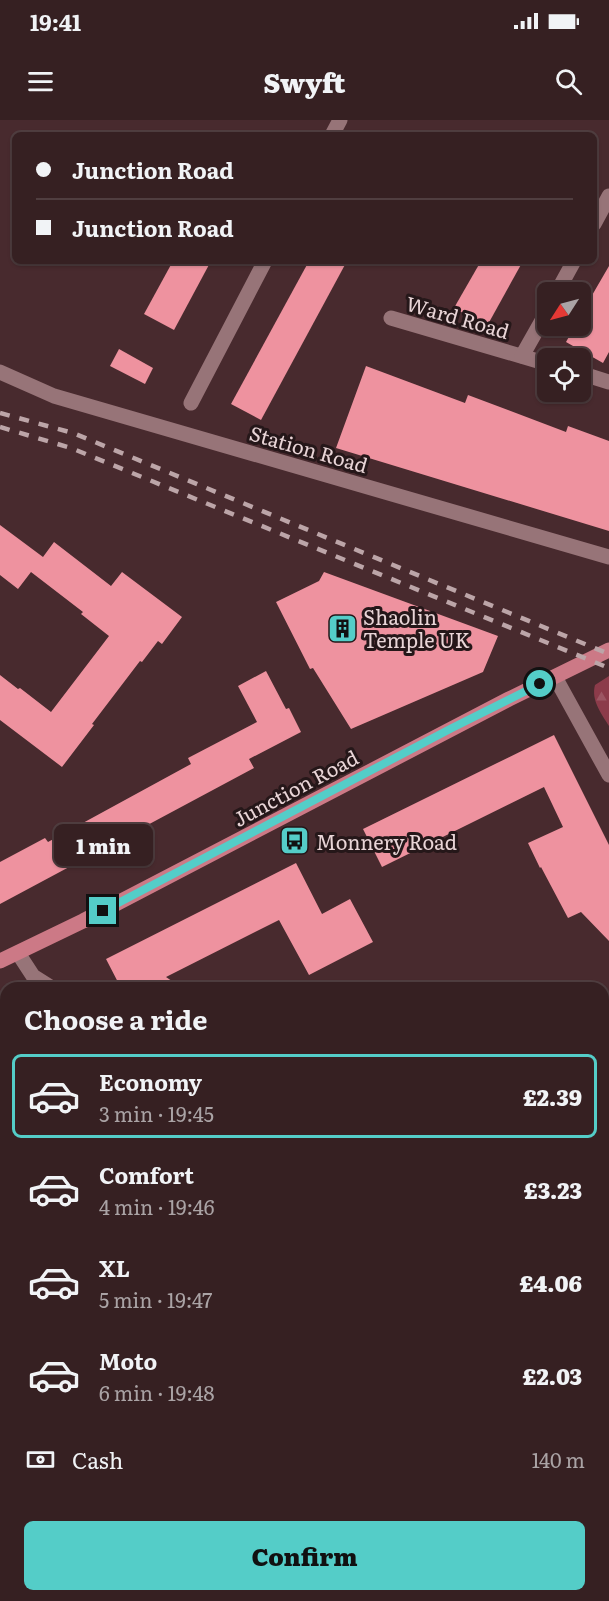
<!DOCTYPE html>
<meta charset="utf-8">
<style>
body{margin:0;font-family:Literata,serif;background:#3d282a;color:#f1f3f6;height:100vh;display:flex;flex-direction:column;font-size:22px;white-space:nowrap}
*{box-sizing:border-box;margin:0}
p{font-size:20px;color:#aaa3a5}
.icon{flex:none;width:33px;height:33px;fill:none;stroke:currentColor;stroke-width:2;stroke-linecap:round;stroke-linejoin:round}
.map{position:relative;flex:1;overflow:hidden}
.panel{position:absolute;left:0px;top:862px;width:609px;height:620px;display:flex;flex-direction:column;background:#362022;border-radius:18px 18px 0 0;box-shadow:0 2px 4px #0004,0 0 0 2px #503e40}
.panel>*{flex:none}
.top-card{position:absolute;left:12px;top:12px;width:585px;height:132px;border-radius:9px;box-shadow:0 2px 4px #0004,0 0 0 2px #503e40;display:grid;align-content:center;height:132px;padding:0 24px;background:#362022}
.needle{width:39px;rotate:234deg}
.fabs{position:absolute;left:537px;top:162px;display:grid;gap:12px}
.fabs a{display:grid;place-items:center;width:54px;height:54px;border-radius:9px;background:#362022;box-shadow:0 2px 4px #0004,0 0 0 2px #503e40;font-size:30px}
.end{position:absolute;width:27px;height:27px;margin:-14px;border:8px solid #54cdc8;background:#111;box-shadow:0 0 0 3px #111}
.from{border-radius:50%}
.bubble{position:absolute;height:42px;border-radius:9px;background:#362022;box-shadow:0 2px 4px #0004,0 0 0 2px #503e40;font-size:20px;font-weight:800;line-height:42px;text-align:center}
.top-card b{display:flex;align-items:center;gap:21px;height:57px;font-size:22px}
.top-card b+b{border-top:2px solid #503e40}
.top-card i{width:15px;height:15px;background:#f1f3f6}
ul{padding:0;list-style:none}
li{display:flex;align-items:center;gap:18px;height:84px;margin:0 12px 9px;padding:0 12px;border:3px solid transparent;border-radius:9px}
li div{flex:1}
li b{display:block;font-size:22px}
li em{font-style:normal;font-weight:800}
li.active{border-color:#54cdc8}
li>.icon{width:54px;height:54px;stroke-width:1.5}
h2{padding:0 24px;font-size:27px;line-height:72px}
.pay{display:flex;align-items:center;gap:15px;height:66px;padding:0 24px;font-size:22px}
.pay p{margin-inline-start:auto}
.action{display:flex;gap:12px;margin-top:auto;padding:12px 24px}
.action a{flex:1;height:69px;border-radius:9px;background:#54cdc8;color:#111;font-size:24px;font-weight:800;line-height:69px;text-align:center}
.status{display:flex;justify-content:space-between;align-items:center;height:42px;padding:0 30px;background:#362022;direction:ltr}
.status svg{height:16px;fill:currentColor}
header{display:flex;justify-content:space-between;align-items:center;height:78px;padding:0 24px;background:#362022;font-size:27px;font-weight:800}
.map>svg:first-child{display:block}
.green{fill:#843b48}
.forest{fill:url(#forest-firs)}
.building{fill:#ee929f}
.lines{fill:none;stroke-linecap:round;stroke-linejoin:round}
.minor{stroke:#977478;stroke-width:15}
.major{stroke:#cc7986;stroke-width:15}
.rail{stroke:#bca5a8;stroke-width:4.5;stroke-dasharray:10 10;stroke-linecap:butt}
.route{stroke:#54cdc8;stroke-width:8}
.labels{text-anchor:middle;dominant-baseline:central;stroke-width:6;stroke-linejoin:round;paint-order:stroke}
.street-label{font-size:20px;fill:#e9d5d7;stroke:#251719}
.poi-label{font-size:20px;fill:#e9d5d7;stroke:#251719;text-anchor:start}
</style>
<div class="status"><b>19:41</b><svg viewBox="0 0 49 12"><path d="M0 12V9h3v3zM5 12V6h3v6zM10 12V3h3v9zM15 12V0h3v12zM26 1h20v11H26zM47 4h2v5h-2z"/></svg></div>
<header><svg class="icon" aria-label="menu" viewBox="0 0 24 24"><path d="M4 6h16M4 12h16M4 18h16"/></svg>Swyft<svg class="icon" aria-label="search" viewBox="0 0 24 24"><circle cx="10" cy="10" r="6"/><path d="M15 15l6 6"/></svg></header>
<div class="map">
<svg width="609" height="1481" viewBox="0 0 609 1481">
<defs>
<pattern id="forest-firs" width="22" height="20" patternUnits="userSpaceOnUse" patternTransform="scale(1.5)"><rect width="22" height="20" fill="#8c3b4a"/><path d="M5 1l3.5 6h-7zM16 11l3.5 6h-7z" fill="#9c5663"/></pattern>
</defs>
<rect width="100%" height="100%" fill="#482a2e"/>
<polygon class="green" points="6,1400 6,1476 355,1476 355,1481 0,1481 0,1403"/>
<path class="forest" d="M609 556V606C601 593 591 580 595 565Z"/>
<g class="building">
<polygon points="173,141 211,141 174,210 144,194"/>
<polygon points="309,141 347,141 261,300 231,284"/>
<polygon points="481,141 523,141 487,206 454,188"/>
<polygon points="609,146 609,232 603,243 566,222 575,206 580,206 580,196"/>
<polygon points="119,229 153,248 145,264 110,246"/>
<polygon points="366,246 465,283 468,275 566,312 568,306 609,321 609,411 336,328"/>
<polygon points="0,405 43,437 54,422 111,466 122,452 182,497 162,524 158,521 142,542 140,541 92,604 94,605 62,647 0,600 0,555 18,569 20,568 51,592 109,516 81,494 83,492 31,452 18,469 0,455"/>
<polygon points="324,452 498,516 483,552 351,609 313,548 310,549 276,482 319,461"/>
<polygon points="266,551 286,589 289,588 301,612 249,639 254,648 0,784 0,742 45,718 48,722 191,644 188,638 257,602 238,566"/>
<polygon points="554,615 609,725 609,821 581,792 568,798 541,747 540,748 528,723 563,707 544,667 382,747 363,709"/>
<polygon points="296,743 322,794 350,779 373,822 309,855 279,800 166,857 182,868 121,868 106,839"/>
</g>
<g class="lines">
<g class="minor">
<polyline points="332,15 340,0"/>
<polyline points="594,104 609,76"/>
<polyline points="557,172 574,141"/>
<polyline points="391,198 548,244"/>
<polyline points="522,236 548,190"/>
<polyline points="0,252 54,276 609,437"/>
<polyline points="580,253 609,262"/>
<polyline points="191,283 265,141"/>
<polyline points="555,557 609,655"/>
<polyline points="18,833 33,856 52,868"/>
<polyline points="0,1149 6,1153"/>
<polyline points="603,1247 609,1251"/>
<polyline points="0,1275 6,1273"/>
<polyline points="606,1481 609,1474"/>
</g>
<polyline class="major" points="0,841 83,801 509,579 609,530"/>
<g class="rail">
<polyline points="0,293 73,313 609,534"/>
<polyline points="0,307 71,328 609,548"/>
</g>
</g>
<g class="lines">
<polyline class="route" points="103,791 452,608 540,564"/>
</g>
<defs>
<symbol id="building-square" viewBox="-11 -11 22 22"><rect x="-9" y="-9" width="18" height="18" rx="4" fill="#54cdc8" stroke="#251719"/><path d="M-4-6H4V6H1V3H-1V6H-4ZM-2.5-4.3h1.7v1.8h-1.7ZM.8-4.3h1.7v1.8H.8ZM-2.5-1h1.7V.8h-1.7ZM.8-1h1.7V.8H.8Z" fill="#111"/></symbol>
<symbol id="bus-square" viewBox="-11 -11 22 22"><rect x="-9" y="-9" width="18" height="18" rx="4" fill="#54cdc8" stroke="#251719"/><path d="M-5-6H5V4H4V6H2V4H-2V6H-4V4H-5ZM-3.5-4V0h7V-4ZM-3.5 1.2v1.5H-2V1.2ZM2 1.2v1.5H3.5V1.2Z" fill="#111"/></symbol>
</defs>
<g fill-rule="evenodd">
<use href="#building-square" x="326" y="492" width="33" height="33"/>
<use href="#bus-square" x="278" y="704" width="33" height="33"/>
</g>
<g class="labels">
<g class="street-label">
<text transform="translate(458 196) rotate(16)">Ward Road</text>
<text transform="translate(309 328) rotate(16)">Station Road</text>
<text transform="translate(295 667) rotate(-28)">Junction Road</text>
</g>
<g class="poi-label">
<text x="363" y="496">Shaolin<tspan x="363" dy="23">Temple UK</tspan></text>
<text x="316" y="721">Monnery Road</text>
</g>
</g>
</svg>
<div class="fabs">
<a><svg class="needle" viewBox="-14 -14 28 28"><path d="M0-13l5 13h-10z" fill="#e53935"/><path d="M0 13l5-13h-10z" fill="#aaa3a5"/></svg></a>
<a><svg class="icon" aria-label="locate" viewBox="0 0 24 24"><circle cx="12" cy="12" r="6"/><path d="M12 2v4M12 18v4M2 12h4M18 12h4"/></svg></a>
</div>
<i class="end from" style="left:540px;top:564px"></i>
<i class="end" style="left:103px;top:791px"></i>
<div class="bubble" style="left:54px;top:704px;width:99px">1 min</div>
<div class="top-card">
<b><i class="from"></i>Junction Road</b>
<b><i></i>Junction Road</b>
</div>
<section class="panel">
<h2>Choose a ride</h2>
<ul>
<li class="active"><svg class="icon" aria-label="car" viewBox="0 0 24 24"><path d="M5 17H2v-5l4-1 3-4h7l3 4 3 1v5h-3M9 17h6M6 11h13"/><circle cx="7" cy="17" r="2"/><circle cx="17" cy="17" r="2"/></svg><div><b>Economy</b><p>3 min · 19:45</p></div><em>£2.39</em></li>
<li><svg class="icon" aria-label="car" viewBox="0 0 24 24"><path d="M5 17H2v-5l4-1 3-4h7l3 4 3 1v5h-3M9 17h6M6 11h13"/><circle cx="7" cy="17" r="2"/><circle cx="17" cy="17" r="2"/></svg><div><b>Comfort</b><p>4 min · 19:46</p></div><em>£3.23</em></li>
<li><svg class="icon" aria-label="car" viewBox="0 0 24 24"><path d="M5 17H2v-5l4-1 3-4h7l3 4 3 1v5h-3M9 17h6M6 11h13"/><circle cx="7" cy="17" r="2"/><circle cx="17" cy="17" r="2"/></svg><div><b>XL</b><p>5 min · 19:47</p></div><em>£4.06</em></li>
<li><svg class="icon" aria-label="car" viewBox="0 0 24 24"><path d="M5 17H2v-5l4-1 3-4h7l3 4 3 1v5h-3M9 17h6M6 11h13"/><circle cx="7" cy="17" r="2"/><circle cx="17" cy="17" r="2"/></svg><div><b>Moto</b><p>6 min · 19:48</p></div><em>£2.03</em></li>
</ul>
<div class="pay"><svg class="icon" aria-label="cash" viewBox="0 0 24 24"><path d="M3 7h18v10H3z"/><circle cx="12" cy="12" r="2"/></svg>Cash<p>140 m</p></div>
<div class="action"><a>Confirm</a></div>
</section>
</div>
